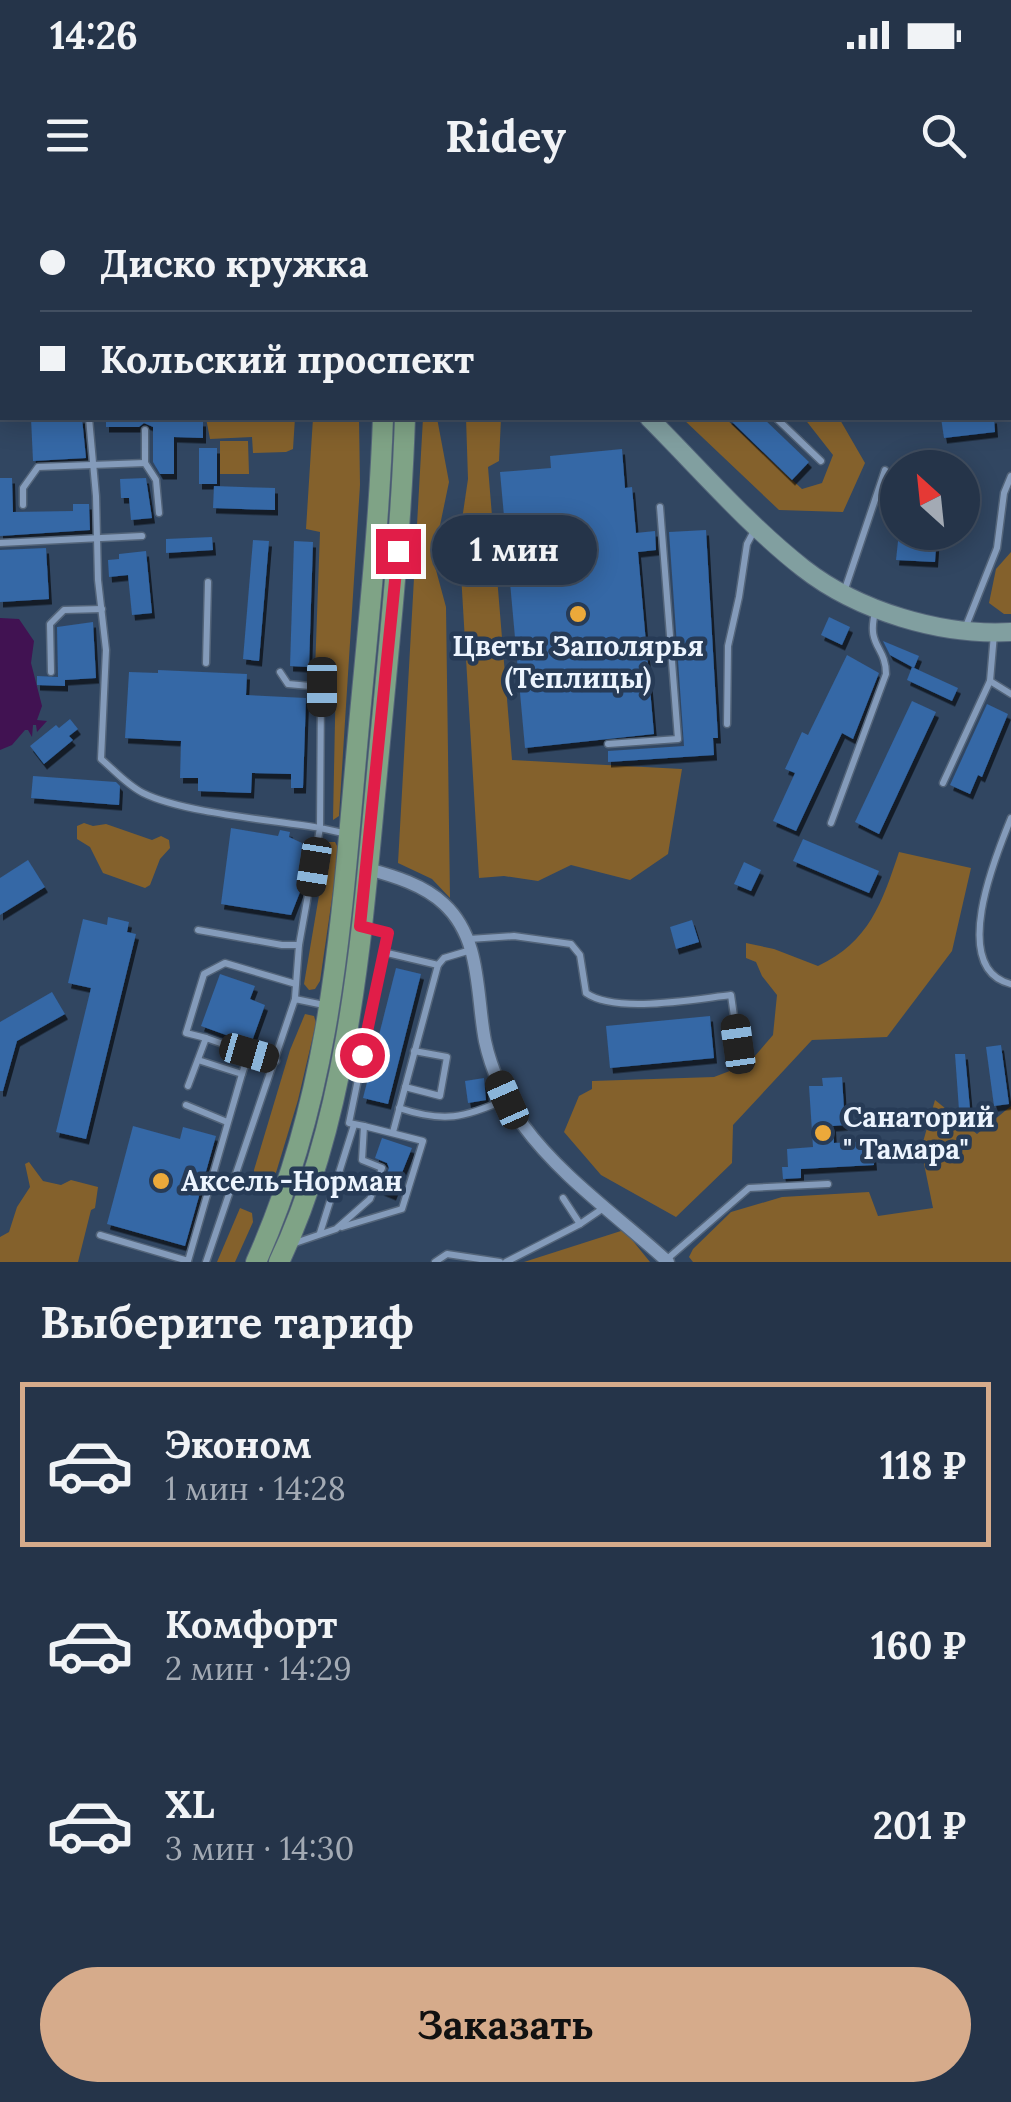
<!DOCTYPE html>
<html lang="ru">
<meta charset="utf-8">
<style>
body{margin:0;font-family:Lora,serif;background:#313f53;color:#f1f3f6;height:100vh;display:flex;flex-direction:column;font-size:38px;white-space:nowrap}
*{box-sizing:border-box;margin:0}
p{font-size:32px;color:#a3aab4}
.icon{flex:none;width:55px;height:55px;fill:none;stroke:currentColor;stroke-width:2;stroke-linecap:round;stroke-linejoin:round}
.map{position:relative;height:1062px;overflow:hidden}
.side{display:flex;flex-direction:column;background:#253449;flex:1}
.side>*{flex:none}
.top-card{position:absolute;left:0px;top:0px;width:1012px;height:220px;box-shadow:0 5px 25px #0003,0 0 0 2px #424f61;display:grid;align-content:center;height:220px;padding:0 40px;background:#253449}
.needle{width:65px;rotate:333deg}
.buttons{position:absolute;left:880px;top:250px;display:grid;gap:20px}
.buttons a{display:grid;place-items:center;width:100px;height:100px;border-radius:50%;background:#253449;box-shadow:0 5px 25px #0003,0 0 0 2px #424f61;font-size:50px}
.end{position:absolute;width:45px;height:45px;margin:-22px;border:12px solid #e11d48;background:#fff;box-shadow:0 0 0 5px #fff}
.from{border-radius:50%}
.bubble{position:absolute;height:70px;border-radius:35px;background:#253449;box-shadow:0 5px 25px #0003,0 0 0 2px #424f61;font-size:32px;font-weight:700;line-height:70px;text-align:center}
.car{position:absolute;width:30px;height:60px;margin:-30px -15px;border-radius:12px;box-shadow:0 0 8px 2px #0007;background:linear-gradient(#222 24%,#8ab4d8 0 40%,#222 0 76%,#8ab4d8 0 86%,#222 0)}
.top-card b{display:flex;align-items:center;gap:35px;height:95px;font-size:38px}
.top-card b+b{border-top:2px solid #424f61}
.top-card i{width:25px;height:25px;background:#f1f3f6}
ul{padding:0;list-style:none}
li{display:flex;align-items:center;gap:30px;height:165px;margin:0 20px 15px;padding:0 20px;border:5px solid transparent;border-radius:0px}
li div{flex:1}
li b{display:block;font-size:38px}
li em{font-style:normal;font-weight:700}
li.selected{border-color:#d6ab8b}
li>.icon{width:90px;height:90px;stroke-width:1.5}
h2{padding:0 40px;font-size:45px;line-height:120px}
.action{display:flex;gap:20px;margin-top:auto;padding:20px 40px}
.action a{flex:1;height:115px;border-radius:60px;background:#d6ab8b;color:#111;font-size:40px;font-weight:700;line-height:115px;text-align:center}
.status{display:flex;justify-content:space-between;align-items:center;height:70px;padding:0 50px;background:#253449;direction:ltr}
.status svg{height:28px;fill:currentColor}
header{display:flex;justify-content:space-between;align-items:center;height:130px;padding:0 40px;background:#253449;font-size:45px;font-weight:700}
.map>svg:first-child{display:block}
.green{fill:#84612c}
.water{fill:#411252}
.building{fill:#3467a6;filter:url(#shadow)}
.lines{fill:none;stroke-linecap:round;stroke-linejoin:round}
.service-casing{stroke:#536479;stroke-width:9}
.minor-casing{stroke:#536479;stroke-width:15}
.secondary-casing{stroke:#536479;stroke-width:20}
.primary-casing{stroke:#536479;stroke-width:22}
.service{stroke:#849bba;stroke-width:6}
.minor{stroke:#849bba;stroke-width:12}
.secondary{stroke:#819fa0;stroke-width:18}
.primary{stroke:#7fa386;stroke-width:20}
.route{stroke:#e11d48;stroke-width:12}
.poi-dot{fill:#eca93a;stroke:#273b56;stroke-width:4}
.labels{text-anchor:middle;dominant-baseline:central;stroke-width:9;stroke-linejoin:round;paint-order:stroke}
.poi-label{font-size:28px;font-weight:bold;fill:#ecf4fe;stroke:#273b56;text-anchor:start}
</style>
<div class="status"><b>14:26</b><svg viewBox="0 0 49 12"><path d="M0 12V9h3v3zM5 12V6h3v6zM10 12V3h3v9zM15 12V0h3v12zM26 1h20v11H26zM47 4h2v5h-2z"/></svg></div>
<header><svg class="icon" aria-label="menu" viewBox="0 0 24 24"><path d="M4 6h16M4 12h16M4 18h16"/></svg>Ridey<svg class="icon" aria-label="search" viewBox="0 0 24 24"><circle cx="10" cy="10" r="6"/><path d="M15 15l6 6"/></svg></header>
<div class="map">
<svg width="1011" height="1062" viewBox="0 0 1011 1062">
<defs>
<filter id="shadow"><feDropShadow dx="3" dy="5.5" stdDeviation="0" flood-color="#0009"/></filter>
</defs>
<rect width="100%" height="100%" fill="#314661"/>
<g class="green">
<polygon points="206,218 295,218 293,249 286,252 253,253 252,237 210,239"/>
<polygon points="313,218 359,218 360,285 339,616 333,620 336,471 315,471 320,332 306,329"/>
<polygon points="423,218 437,218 449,282 433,359 446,407 450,698 432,679 398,663"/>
<polygon points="466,218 501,218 499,261 488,267 512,560 682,569 668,654 630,680 571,665 538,681 504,676 479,678 459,340 468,279"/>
<polygon points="682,218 725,218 802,289 822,283 833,255 804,218 839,218 865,263 843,312 779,310"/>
<polygon points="220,241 248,241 249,274 220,274"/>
<polygon points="1011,352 1011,414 1004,414 989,403 996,369"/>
<polygon points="84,623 93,626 106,624 152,640 161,636 169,640 170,648 160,659 150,685 145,688 103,673 90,647 77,639 77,626"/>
<polygon points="328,642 335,642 339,650 320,781 315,789 309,790 304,784"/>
<path d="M899 652 971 668 952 751 887 837 812 840 733 925 732 963 676 1017 601 975 564 932 579 896 592 889V881L714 877 748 864 773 835 777 795 762 776 756 762 746 758V743L774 749 818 766C869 742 882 703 899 652Z"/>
<polygon points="305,814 314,816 316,823 298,900 275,976 270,986 263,988 256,983 254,970 290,850"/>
<polygon points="935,900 977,934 1011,906 1011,1062 693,1062 689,1057 693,1049 731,1012 782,997 869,992 878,1016 933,1008 921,949"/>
<polygon points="29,962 43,981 61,985 71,980 98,987 95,1008 91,1010 78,1062 0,1062 0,1037 9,1032 17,1007 30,987 25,964"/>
<polygon points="240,1008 252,1013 253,1022 235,1062 217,1062"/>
<polygon points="624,1030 650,1062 524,1062"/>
</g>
<polygon class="water" points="0,418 19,419 34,441 31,463 42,506 37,520 47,521 37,532 36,525 33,525 32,537 28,530 25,530 12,545 0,550"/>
<g class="building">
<polygon points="31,218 82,218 86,258 33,261"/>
<polygon points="106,218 183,218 183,220 203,221 203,238 174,237 174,274 160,274 153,262 153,227 144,223 139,227 106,227"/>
<polygon points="728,218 763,218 809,262 792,280"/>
<polygon points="941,218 994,218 995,232 944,238"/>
<rect x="199" y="248" width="18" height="36"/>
<polygon points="622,249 625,288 632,287 636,333 655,331 656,350 638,352 654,534 525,548 500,272 551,268 550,256"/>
<polygon points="0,278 12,278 13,312 73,311 73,304 89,304 90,330 0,336"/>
<polygon points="146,278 152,318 131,320 129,298 121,298 120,279"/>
<polygon points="214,286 275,288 275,310 213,308"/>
<polygon points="706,330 718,538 713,538 714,555 608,562 608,551 684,546 669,332"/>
<polygon points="899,332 937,332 935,362 896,360"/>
<polygon points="212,337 213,350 166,353 166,339"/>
<polygon points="253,340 269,341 259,461 243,459"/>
<polygon points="294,341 313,342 309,467 290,466"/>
<polygon points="46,348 49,399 0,402 0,350"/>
<polygon points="146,351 152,413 132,415 128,375 109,377 108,360 119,359 119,354"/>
<polygon points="829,417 850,427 842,445 821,435"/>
<polygon points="93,422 96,478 65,480 65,486 37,485 37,476 58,477 57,427"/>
<polygon points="883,441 919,456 914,468 890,455"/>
<polygon points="847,455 879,473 853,539 842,533 796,631 773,621 795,573 785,569 802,532 808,535"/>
<polygon points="912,467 958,488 952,501 907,480"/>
<polygon points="158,470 247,474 246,495 306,498 303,588 291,588 291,574 252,573 251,593 198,591 198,578 180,578 181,541 125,538 129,472 158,473"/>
<polygon points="912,501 936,512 879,634 855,622"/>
<polygon points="987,504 1008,514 982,577 978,575 970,594 950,585"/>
<polygon points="70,519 78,529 69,536 73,540 44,564 30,546 56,525 59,528"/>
<polygon points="33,576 116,582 120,586 119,605 31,598"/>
<polygon points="231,628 278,636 280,630 290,632 289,637 302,643 299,686 302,687 291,715 221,704"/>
<polygon points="803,639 879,671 869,693 793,661"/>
<polygon points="28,660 45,687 0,715 0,678"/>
<polygon points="744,662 761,670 751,691 734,684"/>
<polygon points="108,717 129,722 127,732 136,734 86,939 56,932 91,788 68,783 83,719 107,725"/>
<polygon points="692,720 699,742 676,749 670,727"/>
<polygon points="396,768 421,774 388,904 363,898"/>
<polygon points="220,774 255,786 250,799 265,805 251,844 201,826"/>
<polygon points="52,792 65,814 17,841 3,891 0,891 0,822"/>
<polygon points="710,816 714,858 610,868 606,826"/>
<polygon points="1001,845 1009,904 994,906 986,847"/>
<polygon points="955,854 965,854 970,909 959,910"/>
<polygon points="842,877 845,925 833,926 834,943 872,941 874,965 801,969 801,978 783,979 782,967 788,967 787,949 813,947 809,886 823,886 822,878"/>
<polygon points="484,878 486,900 468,903 465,881"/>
<polygon points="133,926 180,939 183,927 216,936 185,1046 107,1024"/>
<polygon points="382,938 412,948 393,995 381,990 389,968 387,963 375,958"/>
</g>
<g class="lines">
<defs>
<g id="service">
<polyline points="618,0 619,2"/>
<polyline points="691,0 694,2"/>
<polyline points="168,2 169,0"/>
<polyline points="343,2 349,0"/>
<polyline points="505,2 505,0"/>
<polyline points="547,2 550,0"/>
<path d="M89 218 96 296 98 380 106 450 101 559C114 570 127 585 143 593 183 613 273 620 320 628L299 745H282L198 730"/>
<polyline points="776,218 821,261"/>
<polyline points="145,230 145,263 156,280 159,313"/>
<polyline points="23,305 23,288 38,267 145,263"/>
<polyline points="0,343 142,336"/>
<polyline points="844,392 885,270"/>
<polyline points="966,426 997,348 1004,293 1011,276"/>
<polyline points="206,463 208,382"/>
<polyline points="51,472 50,424 64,410 102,409"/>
<polyline points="280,472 288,484 321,487 320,628 343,633"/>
<polyline points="990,481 1011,494"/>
<polyline points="727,524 728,446 739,397 747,344 755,329"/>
<polyline points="608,544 678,539 660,307"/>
<polyline points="943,583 990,481 994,434"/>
<path d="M1011 618C995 657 949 769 1011 784"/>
<path d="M831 623 886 474C886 445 865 447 876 409"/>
<path d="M469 739 514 736 571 744 580 755 586 793C616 814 695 799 731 795L738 845"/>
<polyline points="383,752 438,765 444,758 471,750"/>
<polyline points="295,798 299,745"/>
<polyline points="206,838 249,853"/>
<polyline points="242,874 249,853 276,861"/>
<polyline points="188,886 206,838 186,833 204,774 225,763 296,784"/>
<polyline points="405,887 440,896 447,857 414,851"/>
<polyline points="186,905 227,922"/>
<path d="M399 908C444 923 464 918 507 899"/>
<polyline points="393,932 438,765"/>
<polyline points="563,998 580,1024"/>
<polyline points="342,1027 402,1009 423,941 364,926"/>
<polyline points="320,1033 354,925"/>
<polyline points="100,1035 188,1061 242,874 198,860"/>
<polyline points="295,1043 336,1029 370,999 382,968 362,960 364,926 349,923 388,733 367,728"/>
<polyline points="666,1060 749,988 828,984"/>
<polyline points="206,1062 295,799 324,805"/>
<polyline points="435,1062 447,1054 500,1062"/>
<polyline points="506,1062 580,1024 605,1007"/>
</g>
<path id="minor" d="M368 669C394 676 424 685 444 704 482 739 476 795 485 841 491 869 505 901 523 925 562 978 619 1017 668 1062"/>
<path id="secondary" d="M649 218C698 267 748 325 803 368 858 411 941 436 1011 432"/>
<g id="primary">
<polyline points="363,0 364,2"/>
<polyline points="385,0 385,2"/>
<path d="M256 1062C330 897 340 736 356 558 366 445 379 332 383 218"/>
<path d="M279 1062C349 916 362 733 377 573 388 455 401 337 405 218"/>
</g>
</defs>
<use href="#service" class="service-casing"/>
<use href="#minor" class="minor-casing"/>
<use href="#secondary" class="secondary-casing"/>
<use href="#primary" class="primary-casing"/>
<use href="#service" class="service"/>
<use href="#minor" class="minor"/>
<use href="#secondary" class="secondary"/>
<use href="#primary" class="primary"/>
</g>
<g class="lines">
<polyline class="route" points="362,855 388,733 360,726 398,351"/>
</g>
<g class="poi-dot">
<circle cx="578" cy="414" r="10"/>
<circle cx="823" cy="933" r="10"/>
<circle cx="161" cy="981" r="10"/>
</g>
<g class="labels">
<g class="poi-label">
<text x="578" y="446" text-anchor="middle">Цветы Заполярья<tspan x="578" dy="32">(Теплицы)</tspan></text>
<text x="843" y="917">Санаторий<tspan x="843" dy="32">" Тамара"</tspan></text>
<text x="181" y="981">Аксель-Норман</text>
</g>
</g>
</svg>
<div class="buttons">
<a><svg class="needle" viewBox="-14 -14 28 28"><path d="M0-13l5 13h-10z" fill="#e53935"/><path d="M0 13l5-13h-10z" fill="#a3aab4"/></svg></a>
</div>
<i class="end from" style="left:362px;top:855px"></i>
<i class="end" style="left:398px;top:351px"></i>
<div class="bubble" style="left:432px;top:315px;width:165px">1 мин</div>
<i class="car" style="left:322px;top:487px;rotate:180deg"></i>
<i class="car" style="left:314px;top:667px;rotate:189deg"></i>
<i class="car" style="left:738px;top:844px;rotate:352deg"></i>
<i class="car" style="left:249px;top:853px;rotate:106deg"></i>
<i class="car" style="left:507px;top:900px;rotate:336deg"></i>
<div class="top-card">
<b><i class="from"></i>Диско кружка</b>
<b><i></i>Кольский проспект</b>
</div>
</div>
<section class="side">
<h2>Выберите тариф</h2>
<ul>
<li class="selected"><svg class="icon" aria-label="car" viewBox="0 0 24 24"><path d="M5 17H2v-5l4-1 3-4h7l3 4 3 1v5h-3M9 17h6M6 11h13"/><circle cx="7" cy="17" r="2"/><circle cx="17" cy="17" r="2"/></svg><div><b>Эконом</b><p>1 мин · 14:28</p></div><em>118 ₽</em></li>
<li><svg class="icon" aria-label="car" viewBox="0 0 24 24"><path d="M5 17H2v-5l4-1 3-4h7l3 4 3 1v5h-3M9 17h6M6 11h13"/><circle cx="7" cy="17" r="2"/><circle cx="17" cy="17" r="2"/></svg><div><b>Комфорт</b><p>2 мин · 14:29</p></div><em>160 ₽</em></li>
<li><svg class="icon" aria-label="car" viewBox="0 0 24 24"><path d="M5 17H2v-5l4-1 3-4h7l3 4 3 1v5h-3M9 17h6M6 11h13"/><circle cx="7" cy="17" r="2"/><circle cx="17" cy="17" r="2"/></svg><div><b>XL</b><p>3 мин · 14:30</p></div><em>201 ₽</em></li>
</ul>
<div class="action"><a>Заказать</a></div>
</section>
